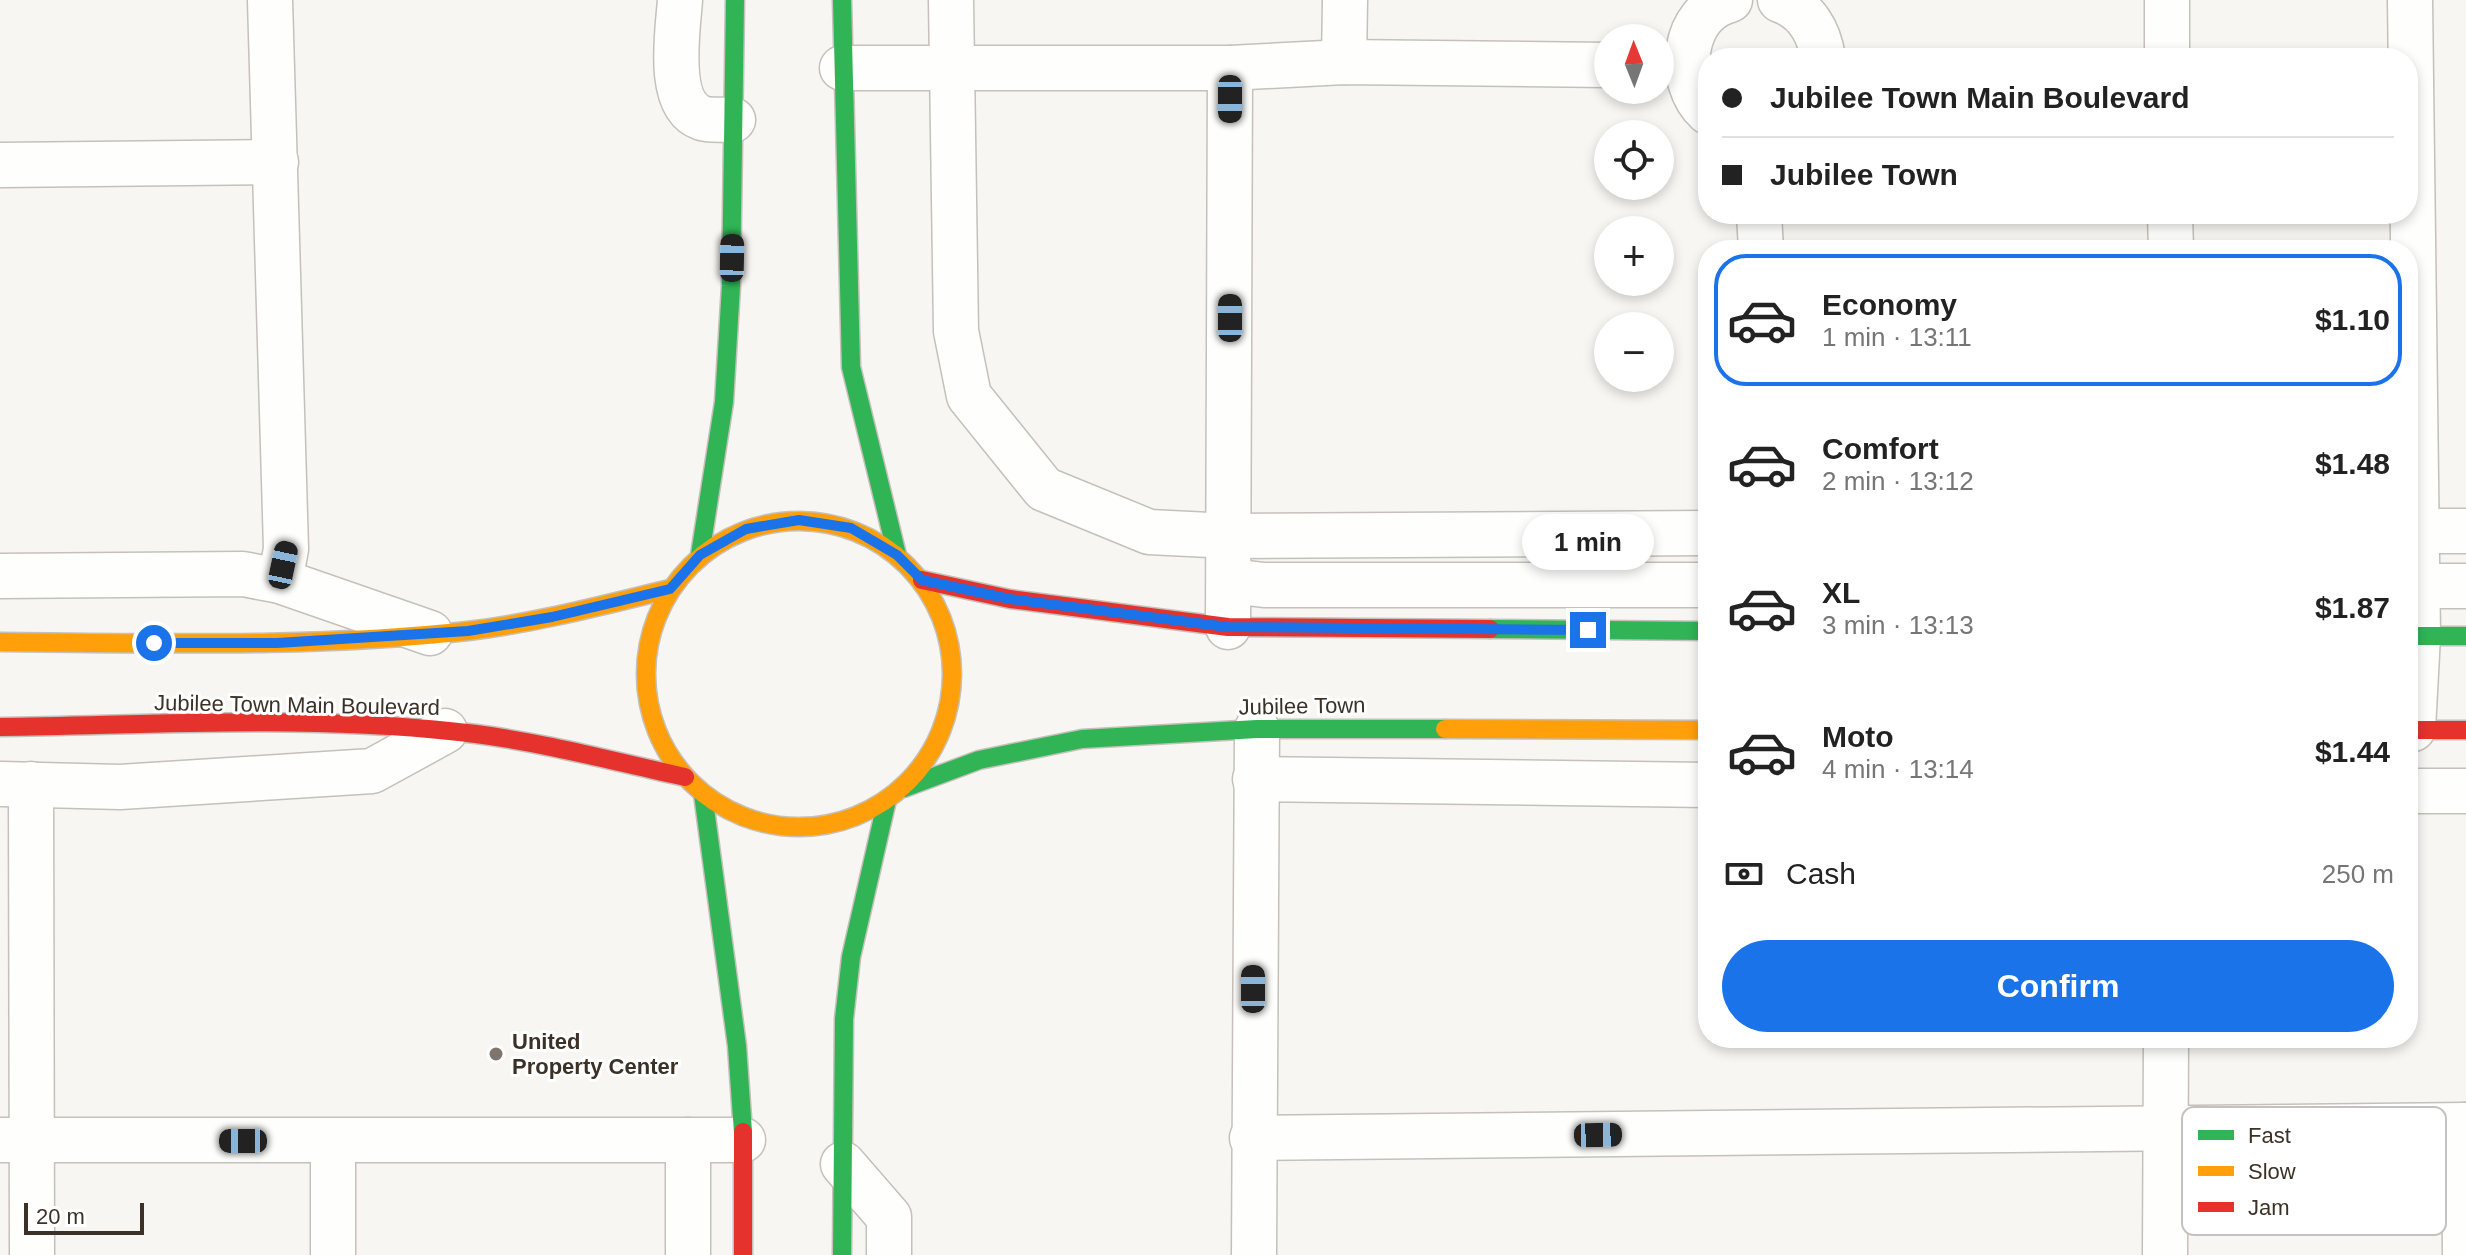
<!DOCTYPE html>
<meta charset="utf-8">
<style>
body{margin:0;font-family:Helvetica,sans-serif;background:#f6f6f6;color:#222;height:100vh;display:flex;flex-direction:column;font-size:30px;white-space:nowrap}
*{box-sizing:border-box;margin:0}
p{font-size:26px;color:#767676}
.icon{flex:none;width:44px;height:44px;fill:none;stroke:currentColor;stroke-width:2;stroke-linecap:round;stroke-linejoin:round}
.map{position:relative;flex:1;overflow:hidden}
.drawer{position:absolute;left:1698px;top:240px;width:720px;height:808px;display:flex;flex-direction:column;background:#fff;border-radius:32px;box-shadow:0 4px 12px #0003}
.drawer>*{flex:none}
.top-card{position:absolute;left:1698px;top:48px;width:720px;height:176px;border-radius:32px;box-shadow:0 4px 12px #0003;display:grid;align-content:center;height:176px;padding:0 24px;background:#fff}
.needle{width:52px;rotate:359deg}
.buttons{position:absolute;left:1594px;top:24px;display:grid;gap:16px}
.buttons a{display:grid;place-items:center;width:80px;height:80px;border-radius:50%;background:#fff;box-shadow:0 4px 12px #0003;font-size:40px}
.scale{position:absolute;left:24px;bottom:20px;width:120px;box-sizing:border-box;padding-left:8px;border:4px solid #3c3127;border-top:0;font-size:22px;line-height:28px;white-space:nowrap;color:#3c3127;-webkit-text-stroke:6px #fff;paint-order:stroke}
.end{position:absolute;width:36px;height:36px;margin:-18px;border:10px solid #1a73e8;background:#fff;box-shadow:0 0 0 4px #fff}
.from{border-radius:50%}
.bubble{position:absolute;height:56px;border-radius:28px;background:#fff;box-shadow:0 4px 12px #0003;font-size:26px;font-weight:600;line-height:56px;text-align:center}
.car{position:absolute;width:24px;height:48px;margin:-24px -12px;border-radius:10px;box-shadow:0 0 6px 2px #0007;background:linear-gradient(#222 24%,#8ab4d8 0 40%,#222 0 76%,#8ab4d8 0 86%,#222 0)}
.top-card b{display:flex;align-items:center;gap:28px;height:76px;font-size:30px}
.top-card b+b{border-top:2px solid #e0e0e0}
.top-card i{width:20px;height:20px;background:#222}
ul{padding:14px 0 0;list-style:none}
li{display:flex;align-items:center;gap:24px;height:132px;margin:0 16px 12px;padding:0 8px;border:4px solid transparent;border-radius:32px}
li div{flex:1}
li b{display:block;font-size:30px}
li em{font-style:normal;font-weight:600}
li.on{border-color:#1a73e8}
li>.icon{width:72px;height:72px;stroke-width:1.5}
.pay{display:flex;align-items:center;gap:20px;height:88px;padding:0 24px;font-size:30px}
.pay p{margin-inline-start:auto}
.primary-button{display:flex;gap:16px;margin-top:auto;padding:16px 24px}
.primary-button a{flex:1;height:92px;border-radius:48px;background:#1a73e8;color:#fff;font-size:32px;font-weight:600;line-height:92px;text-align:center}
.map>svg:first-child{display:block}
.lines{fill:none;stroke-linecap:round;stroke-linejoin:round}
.street-casing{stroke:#c5c0ba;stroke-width:47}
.fast-casing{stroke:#c5c0ba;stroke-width:21}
.slow-casing{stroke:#c5c0ba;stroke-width:21}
.jam-casing{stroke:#c5c0ba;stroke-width:21}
.street{stroke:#fefefd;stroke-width:44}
.fast{stroke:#30b455;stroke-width:18}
.slow{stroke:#ff9f0a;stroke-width:18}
.jam{stroke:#e5322d;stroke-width:18}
.route{stroke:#1a73e8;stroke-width:10}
.poi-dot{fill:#7e766e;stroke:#fff;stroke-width:3}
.labels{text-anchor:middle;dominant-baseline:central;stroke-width:6;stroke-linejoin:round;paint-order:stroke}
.street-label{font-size:22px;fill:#3c3127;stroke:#fff}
.poi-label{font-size:22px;font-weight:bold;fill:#3c3127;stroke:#fff;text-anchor:start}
.key{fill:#fff;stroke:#c4c1be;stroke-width:2}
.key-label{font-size:22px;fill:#3c3127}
</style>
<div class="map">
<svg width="2466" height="1255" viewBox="0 0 2466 1255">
<rect width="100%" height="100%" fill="#f8f6f3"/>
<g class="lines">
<defs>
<g id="street">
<polyline points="270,0 286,549 280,581"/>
<path d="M680 0C678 30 665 105 702 118 710 121 724 119 733 120"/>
<polyline points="951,0 956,331 969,396 1044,489 1149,532 1230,536 1708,533"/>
<path d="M1780 0C1806 9 1819 31 1823 58"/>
<polyline points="2410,0 2418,636 2413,729"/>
<polyline points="2167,58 2167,0"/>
<polyline points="1344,62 1345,0"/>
<polyline points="842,68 1230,68 1344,62 1608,65"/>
<path d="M1708 112C1674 81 1683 11 1730 0"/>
<polyline points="0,165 276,162"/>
<polyline points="1759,214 1761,250"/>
<polyline points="2170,214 2171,250"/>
<polyline points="2408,531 2466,531"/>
<polyline points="0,576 243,574 280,581 430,633"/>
<polyline points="1230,581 1264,585 1708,585"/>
<polyline points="2408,586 2466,586"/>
<polyline points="1228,627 1230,68"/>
<polyline points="1255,779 1708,785"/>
<polyline points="2,784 120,787 372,771 445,731"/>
<polyline points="31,784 32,1255"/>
<polyline points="2408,791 2466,791"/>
<polyline points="2464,1125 2465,1255"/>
<polyline points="1252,1138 2466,1125"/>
<polyline points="0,1140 743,1140"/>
<polyline points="333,1141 333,1255"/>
<polyline points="843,1164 889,1217 889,1255"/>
<polyline points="688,1255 688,1140"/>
<polyline points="1254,1255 1257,729"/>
<polyline points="2165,1255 2166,1038"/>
</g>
<g id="fast">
<polyline points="842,0 851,367 897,555"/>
<polyline points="700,555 724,402 731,286 735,0"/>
<polyline points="1490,629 1708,631"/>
<polyline points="2408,636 2466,636"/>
<polyline points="904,788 979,760 1082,739 1257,729 1445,729"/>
<polyline points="703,794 737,1046 743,1132"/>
<polyline points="842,1255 844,1019 851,957 887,800"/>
</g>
<g id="slow">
<circle cx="799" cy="674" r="153"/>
<path d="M0 642C156 643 313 648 468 631 536 623 603 605 670 589"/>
<polyline points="1445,729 1708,730"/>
</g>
<g id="jam">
<polyline points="922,580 1010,599 1228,627 1490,629"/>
<path d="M0 727C158 725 319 714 476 734 546 743 616 762 685 777"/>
<polyline points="2408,730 2466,730"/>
<polyline points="743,1132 743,1255"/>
</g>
</defs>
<use href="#street" class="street-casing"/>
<use href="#fast" class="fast-casing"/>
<use href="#slow" class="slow-casing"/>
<use href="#jam" class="jam-casing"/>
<use href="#street" class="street"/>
<use href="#fast" class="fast"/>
<use href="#slow" class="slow"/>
<use href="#jam" class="jam"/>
</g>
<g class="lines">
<polyline class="route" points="154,643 277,643 468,631 552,617 670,589 700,555 746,529 799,520 851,528 897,555 922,580 1010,599 1228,627 1588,630"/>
</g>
<circle class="poi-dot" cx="496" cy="1054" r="8"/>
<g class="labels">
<g class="street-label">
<text transform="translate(297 705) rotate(1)">Jubilee Town Main Boulevard</text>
<text transform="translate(1302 706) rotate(-1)">Jubilee Town</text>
</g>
<g class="poi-label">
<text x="512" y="1041">United<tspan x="512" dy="25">Property Center</tspan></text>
</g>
</g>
<rect x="2182" y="1107" width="264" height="128" rx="12" class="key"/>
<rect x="2198" y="1130" width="36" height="10" fill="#30b455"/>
<rect x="2198" y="1166" width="36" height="10" fill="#ff9f0a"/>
<rect x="2198" y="1202" width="36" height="10" fill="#e5322d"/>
<g class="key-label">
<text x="2248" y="1143">Fast</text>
<text x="2248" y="1179">Slow</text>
<text x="2248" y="1215">Jam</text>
</g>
</svg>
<div class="buttons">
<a><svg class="needle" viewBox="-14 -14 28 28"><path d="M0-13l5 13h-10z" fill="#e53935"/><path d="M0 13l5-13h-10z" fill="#767676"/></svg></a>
<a><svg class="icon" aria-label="locate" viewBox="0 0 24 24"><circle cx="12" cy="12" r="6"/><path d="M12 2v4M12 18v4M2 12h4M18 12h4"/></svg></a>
<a>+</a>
<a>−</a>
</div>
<div class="scale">20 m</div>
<i class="end from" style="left:154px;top:643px"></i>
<i class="end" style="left:1588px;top:630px"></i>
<div class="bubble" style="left:1522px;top:514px;width:132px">1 min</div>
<i class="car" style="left:1230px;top:99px;rotate:180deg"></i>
<i class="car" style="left:732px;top:258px;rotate:1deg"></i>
<i class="car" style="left:1230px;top:318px;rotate:0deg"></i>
<i class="car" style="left:283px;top:565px;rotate:12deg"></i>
<i class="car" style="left:1253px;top:989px;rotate:0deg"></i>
<i class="car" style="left:1598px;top:1135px;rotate:89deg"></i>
<i class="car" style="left:243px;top:1141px;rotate:270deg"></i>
<div class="top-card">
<b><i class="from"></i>Jubilee Town Main Boulevard</b>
<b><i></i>Jubilee Town</b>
</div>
<section class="drawer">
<ul>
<li class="on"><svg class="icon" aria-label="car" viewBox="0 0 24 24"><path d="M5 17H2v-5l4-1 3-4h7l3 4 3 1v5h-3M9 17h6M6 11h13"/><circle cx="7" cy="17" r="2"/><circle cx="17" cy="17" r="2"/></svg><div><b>Economy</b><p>1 min · 13:11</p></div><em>$1.10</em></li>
<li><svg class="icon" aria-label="car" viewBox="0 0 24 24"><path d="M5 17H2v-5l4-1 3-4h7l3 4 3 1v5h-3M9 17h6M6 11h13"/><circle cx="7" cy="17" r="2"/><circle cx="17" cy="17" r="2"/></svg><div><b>Comfort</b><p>2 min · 13:12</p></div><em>$1.48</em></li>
<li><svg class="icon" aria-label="car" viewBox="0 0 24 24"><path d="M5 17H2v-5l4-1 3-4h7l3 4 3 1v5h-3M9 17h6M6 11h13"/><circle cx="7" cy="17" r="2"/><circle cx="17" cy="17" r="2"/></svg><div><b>XL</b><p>3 min · 13:13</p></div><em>$1.87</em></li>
<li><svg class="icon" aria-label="car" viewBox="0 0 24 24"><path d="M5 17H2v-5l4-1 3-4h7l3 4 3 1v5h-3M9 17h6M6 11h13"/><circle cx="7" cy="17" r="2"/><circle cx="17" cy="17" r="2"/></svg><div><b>Moto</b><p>4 min · 13:14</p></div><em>$1.44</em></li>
</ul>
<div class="pay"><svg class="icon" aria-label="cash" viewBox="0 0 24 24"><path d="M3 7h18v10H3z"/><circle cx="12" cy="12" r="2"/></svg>Cash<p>250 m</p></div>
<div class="primary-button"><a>Confirm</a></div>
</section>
</div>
